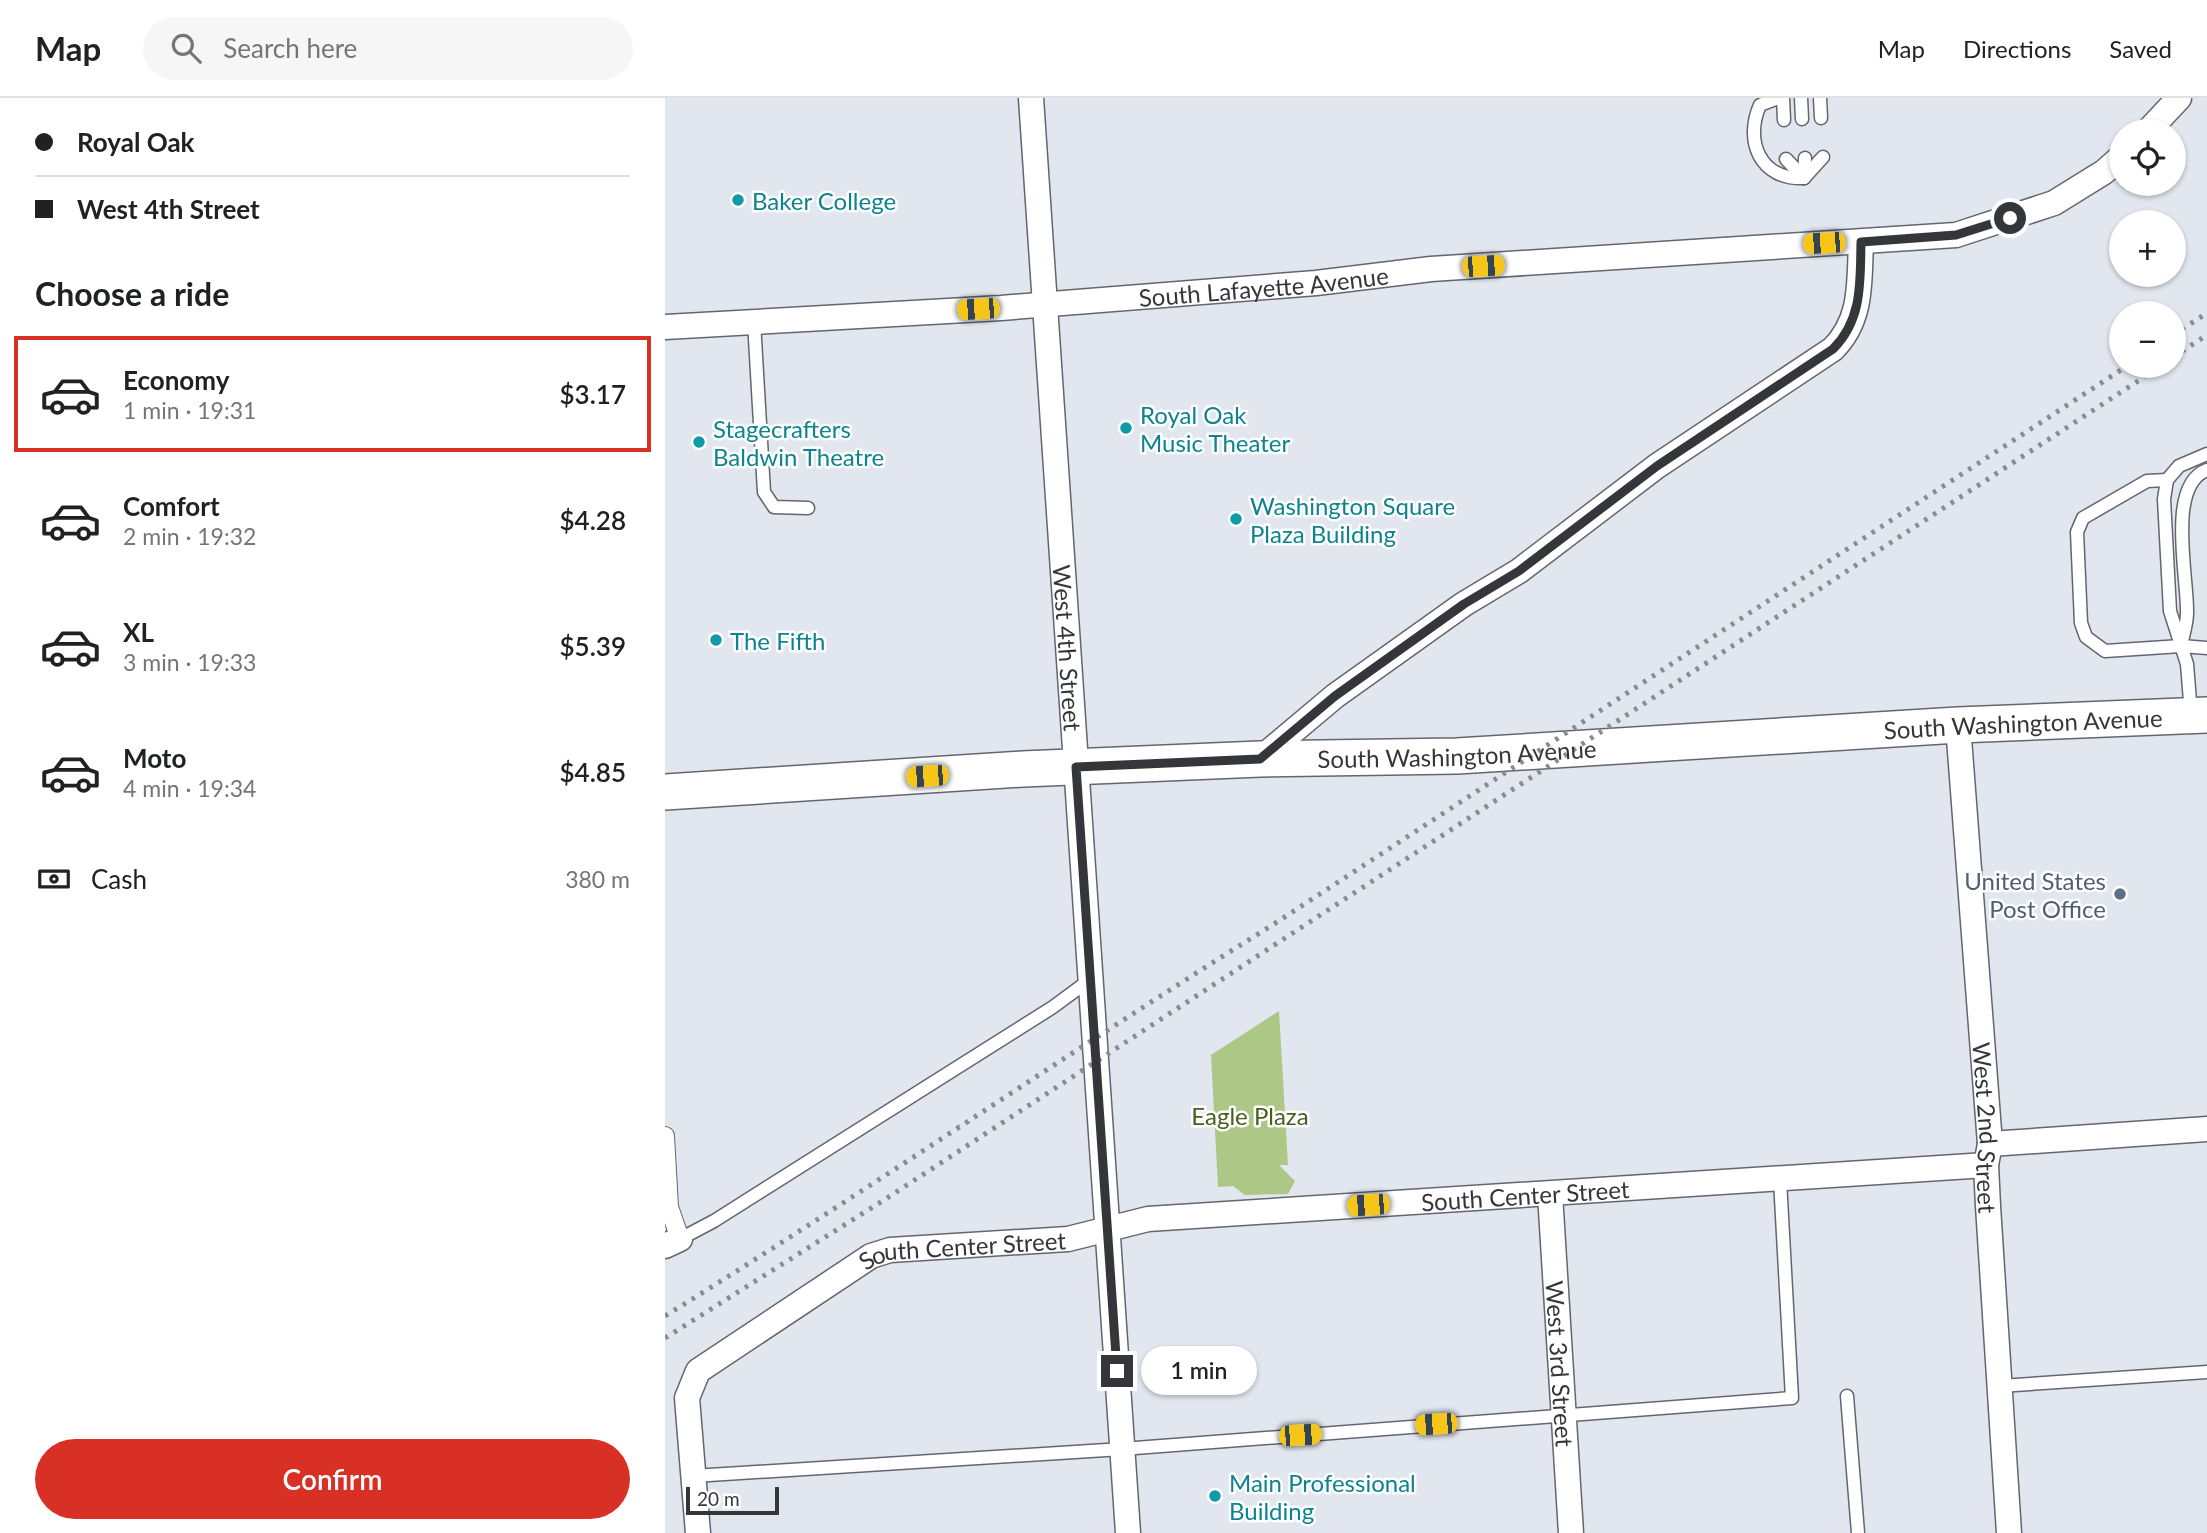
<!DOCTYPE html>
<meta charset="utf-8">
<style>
body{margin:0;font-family:Lato,sans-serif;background:#f6f6f6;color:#202124;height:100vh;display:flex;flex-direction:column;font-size:26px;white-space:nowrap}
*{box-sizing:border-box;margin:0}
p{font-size:23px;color:#757577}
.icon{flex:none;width:38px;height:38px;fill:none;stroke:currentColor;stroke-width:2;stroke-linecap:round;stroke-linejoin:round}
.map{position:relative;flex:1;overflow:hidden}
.side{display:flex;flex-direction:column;background:#fff;width:665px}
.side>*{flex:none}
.banner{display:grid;align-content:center;height:154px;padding:0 35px;background:#fff}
.fabs{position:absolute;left:1444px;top:21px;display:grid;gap:14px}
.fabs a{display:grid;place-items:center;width:77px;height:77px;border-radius:50%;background:#fff;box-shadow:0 2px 5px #0004;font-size:35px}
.scale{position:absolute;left:21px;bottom:18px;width:93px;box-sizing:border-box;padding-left:7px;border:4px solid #35363a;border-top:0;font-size:19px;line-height:24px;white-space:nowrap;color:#35363a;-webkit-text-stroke:5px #fff;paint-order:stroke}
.end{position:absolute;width:32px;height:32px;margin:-16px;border:9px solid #35363a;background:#fff;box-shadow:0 0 0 4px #fff}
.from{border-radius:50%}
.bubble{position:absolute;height:49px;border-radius:24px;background:#fff;box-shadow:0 2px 5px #0004;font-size:23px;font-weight:600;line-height:49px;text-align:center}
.car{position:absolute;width:21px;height:42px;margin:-21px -10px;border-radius:9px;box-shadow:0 0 5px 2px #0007;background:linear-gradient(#f5c518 24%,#345 0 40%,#f5c518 0 76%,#345 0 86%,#f5c518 0)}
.banner b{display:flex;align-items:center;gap:24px;height:66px;font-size:26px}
.banner b+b{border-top:2px solid #e0e0e0}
.banner i{width:18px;height:18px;background:#202124}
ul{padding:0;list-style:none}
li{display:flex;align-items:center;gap:21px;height:116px;margin:0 14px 10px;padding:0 21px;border:4px solid transparent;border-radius:0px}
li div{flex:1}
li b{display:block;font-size:26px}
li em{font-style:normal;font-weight:600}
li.selected{border-color:#d93025}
li>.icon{width:63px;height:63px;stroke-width:1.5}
h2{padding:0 35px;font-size:32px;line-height:84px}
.pay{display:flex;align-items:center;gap:18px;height:77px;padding:0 35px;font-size:26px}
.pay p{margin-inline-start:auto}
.primary-button{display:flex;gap:14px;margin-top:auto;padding:14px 35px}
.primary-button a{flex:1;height:80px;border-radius:42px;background:#d93025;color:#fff;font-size:28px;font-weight:600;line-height:80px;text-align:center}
header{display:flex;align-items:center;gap:42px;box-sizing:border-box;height:98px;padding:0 35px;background:#fff;border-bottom:2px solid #e0e0e0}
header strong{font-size:33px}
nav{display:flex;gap:38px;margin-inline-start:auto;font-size:24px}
.search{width:490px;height:63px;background:#f6f6f6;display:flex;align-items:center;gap:18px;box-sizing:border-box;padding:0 24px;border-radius:38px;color:#757577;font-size:26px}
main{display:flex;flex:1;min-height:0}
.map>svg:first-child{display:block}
.green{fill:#adc787}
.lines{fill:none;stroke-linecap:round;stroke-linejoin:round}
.service-casing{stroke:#62666e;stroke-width:15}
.pedestrian-casing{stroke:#62666e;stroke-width:20}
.minor-casing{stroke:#62666e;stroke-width:27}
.secondary-casing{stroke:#62666e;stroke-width:38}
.service{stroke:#fff;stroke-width:12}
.pedestrian{stroke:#fff;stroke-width:18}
.minor{stroke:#fff;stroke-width:24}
.secondary{stroke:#fff;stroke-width:35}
.rail{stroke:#898c92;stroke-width:5;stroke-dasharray:3.5 7;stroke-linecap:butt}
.route{stroke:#35363a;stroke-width:9}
.culture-dot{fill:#0f9aa8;stroke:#fff;stroke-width:2.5}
.service-dot{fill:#5c6f8a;stroke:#fff;stroke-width:2.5}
.labels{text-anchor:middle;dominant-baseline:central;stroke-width:5;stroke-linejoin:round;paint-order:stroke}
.culture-label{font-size:24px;fill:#0d838f;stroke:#fff;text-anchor:start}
.street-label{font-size:24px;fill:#35363a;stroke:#fff}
.service-label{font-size:24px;fill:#4e5e75;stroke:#fff;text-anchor:end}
.park-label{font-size:24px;fill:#485f1e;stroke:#fff}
</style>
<header>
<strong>Map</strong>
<div class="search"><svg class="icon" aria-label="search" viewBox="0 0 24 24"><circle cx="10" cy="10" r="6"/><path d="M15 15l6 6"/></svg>Search here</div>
<nav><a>Map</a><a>Directions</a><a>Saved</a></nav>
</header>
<main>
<section class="side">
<div class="banner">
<b><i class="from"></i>Royal Oak</b>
<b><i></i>West 4th Street</b>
</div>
<h2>Choose a ride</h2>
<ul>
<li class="selected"><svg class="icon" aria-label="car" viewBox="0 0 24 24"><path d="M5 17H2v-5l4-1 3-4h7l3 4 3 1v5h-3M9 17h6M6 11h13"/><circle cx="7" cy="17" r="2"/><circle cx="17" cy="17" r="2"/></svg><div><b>Economy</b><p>1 min · 19:31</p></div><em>$3.17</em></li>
<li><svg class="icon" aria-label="car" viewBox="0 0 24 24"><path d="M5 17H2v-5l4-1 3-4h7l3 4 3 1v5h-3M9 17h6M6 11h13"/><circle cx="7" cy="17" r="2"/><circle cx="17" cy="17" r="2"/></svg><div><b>Comfort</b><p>2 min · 19:32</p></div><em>$4.28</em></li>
<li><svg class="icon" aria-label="car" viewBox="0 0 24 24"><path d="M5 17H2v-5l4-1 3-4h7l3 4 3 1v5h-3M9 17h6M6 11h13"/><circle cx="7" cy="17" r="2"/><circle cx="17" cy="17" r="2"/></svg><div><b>XL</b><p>3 min · 19:33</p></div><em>$5.39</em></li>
<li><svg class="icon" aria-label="car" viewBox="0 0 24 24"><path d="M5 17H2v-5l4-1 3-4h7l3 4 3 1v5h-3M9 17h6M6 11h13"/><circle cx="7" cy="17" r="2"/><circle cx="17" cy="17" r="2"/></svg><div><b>Moto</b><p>4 min · 19:34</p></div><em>$4.85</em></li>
</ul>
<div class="pay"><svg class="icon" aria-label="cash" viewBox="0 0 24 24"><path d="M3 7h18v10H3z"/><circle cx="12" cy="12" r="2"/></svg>Cash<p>380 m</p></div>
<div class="primary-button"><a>Confirm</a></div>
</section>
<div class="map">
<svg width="1542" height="1435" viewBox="0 0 1542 1435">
<rect width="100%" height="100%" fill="#e1e6ef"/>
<polygon class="green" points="614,913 623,1067 614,1067 630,1083 623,1096 580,1097 568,1088 553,1089 546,957"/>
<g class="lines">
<defs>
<g id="service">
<path d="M1113 0 1095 7C1079 43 1095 82 1139 80L1158 59"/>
<polyline points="1118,0 1119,22"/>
<polyline points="1136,0 1137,21"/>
<polyline points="1155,0 1156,20"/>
<polyline points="1121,61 1139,80"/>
<polyline points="1139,80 1140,60"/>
<polyline points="89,224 99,394 109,409 143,410"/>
<polyline points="1502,382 1482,383 1418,420 1412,434 1416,525 1421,539 1440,553 1516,548 1542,550"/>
<path d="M1516 548C1518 537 1522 526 1522 515 1523 479 1501 387 1542 372"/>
<polyline points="1526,616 1522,566 1505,513 1499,401 1502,382 1514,368 1542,356"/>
<polyline points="15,1141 49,1123 388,909 426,881"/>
<polyline points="1335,1288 1542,1274"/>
<polyline points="1182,1298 1193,1435"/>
<polyline points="28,1378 457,1351 1127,1300 1115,1082"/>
</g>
<polyline id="pedestrian" points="0,1038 4,1109 15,1141"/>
<g id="minor">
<path id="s1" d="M366 0 463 1435"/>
<polyline points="1483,33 1514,0"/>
<path id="s2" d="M0 229 336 210 651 185 766 171 1291 137 1389 105 1439 74 1456 59"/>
<path id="s3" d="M1293 627 1325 1046 1321 1067 1323 1108 1344 1435"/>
<path d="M595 661 670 598 799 506 854 473 992 368 1168 251C1198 221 1194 183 1196 144"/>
<polyline points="1325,1046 1542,1031"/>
<path id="s4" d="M885 1096 906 1435"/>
<polyline points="0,1148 15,1141"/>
<path id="s5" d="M33 1435 22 1300 33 1273 206 1158 225 1152 403 1141 483 1121 1321 1067"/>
</g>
<g id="secondary">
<path id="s6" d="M0 694 358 671 595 661 792 658 1293 627 1542 617"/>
</g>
</defs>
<use href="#service" class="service-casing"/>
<use href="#pedestrian" class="pedestrian-casing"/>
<use href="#minor" class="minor-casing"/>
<use href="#secondary" class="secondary-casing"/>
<use href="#service" class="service"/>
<use href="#pedestrian" class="pedestrian"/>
<use href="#minor" class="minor"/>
<use href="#secondary" class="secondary"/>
<g class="rail">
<polyline points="1508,237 1542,215"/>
<polyline points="1508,259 1542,237"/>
<path d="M0 1218C205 1091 404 954 609 826L1462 268"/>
<polyline points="0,1240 219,1102 1496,268"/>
</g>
</g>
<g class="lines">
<path class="route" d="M452 1273 411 669 595 661 670 598 799 506 854 473 992 368 1168 251C1198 221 1195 183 1196 144L1291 137 1345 120"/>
</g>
<g class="culture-dot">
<circle cx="73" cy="102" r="7"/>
<circle cx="461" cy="330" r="7"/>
<circle cx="34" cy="344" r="7"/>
<circle cx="571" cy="421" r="7"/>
<circle cx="51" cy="542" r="7"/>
<circle cx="550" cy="1398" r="7"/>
</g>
<circle class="service-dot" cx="1455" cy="796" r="7"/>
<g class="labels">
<g class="culture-label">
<text x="87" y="102">Baker College</text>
<text x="475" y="316">Royal Oak<tspan x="475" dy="28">Music Theater</tspan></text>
<text x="48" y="330">Stagecrafters<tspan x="48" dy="28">Baldwin Theatre</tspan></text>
<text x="585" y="407">Washington Square<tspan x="585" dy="28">Plaza Building</tspan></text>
<text x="65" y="542">The Fifth</text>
<text x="564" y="1384">Main Professional<tspan x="564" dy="28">Building</tspan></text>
</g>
<g class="street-label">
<text stroke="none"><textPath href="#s2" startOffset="600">South Lafayette Avenue</textPath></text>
<text stroke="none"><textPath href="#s1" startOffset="551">West 4th Street</textPath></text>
<text stroke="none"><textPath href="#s6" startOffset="1360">South Washington Avenue</textPath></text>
<text stroke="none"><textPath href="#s6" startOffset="793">South Washington Avenue</textPath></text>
<text stroke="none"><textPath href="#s3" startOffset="404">West 2nd Street</textPath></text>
<text stroke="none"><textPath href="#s5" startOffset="1031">South Center Street</textPath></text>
<text stroke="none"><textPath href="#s5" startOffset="464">South Center Street</textPath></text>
<text stroke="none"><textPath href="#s4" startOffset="170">West 3rd Street</textPath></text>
</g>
<g class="service-label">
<text x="1441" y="782">United States<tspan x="1441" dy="28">Post Office</tspan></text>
</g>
<g class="park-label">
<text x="585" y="1017">Eagle Plaza</text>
</g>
</g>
</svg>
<div class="fabs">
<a><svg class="icon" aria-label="locate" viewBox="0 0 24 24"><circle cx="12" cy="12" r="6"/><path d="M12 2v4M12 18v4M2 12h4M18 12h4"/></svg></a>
<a>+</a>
<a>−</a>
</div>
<div class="scale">20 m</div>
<i class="end from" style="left:1345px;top:120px"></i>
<i class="end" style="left:452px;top:1273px"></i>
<div class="bubble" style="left:476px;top:1248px;width:116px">1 min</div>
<i class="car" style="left:1159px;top:145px;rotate:267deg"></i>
<i class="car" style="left:818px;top:168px;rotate:87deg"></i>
<i class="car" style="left:313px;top:211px;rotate:267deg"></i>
<i class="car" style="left:262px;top:678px;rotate:266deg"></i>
<i class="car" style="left:703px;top:1107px;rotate:266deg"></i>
<i class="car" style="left:771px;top:1326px;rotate:266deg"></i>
<i class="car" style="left:635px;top:1337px;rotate:86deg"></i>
</div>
</main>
